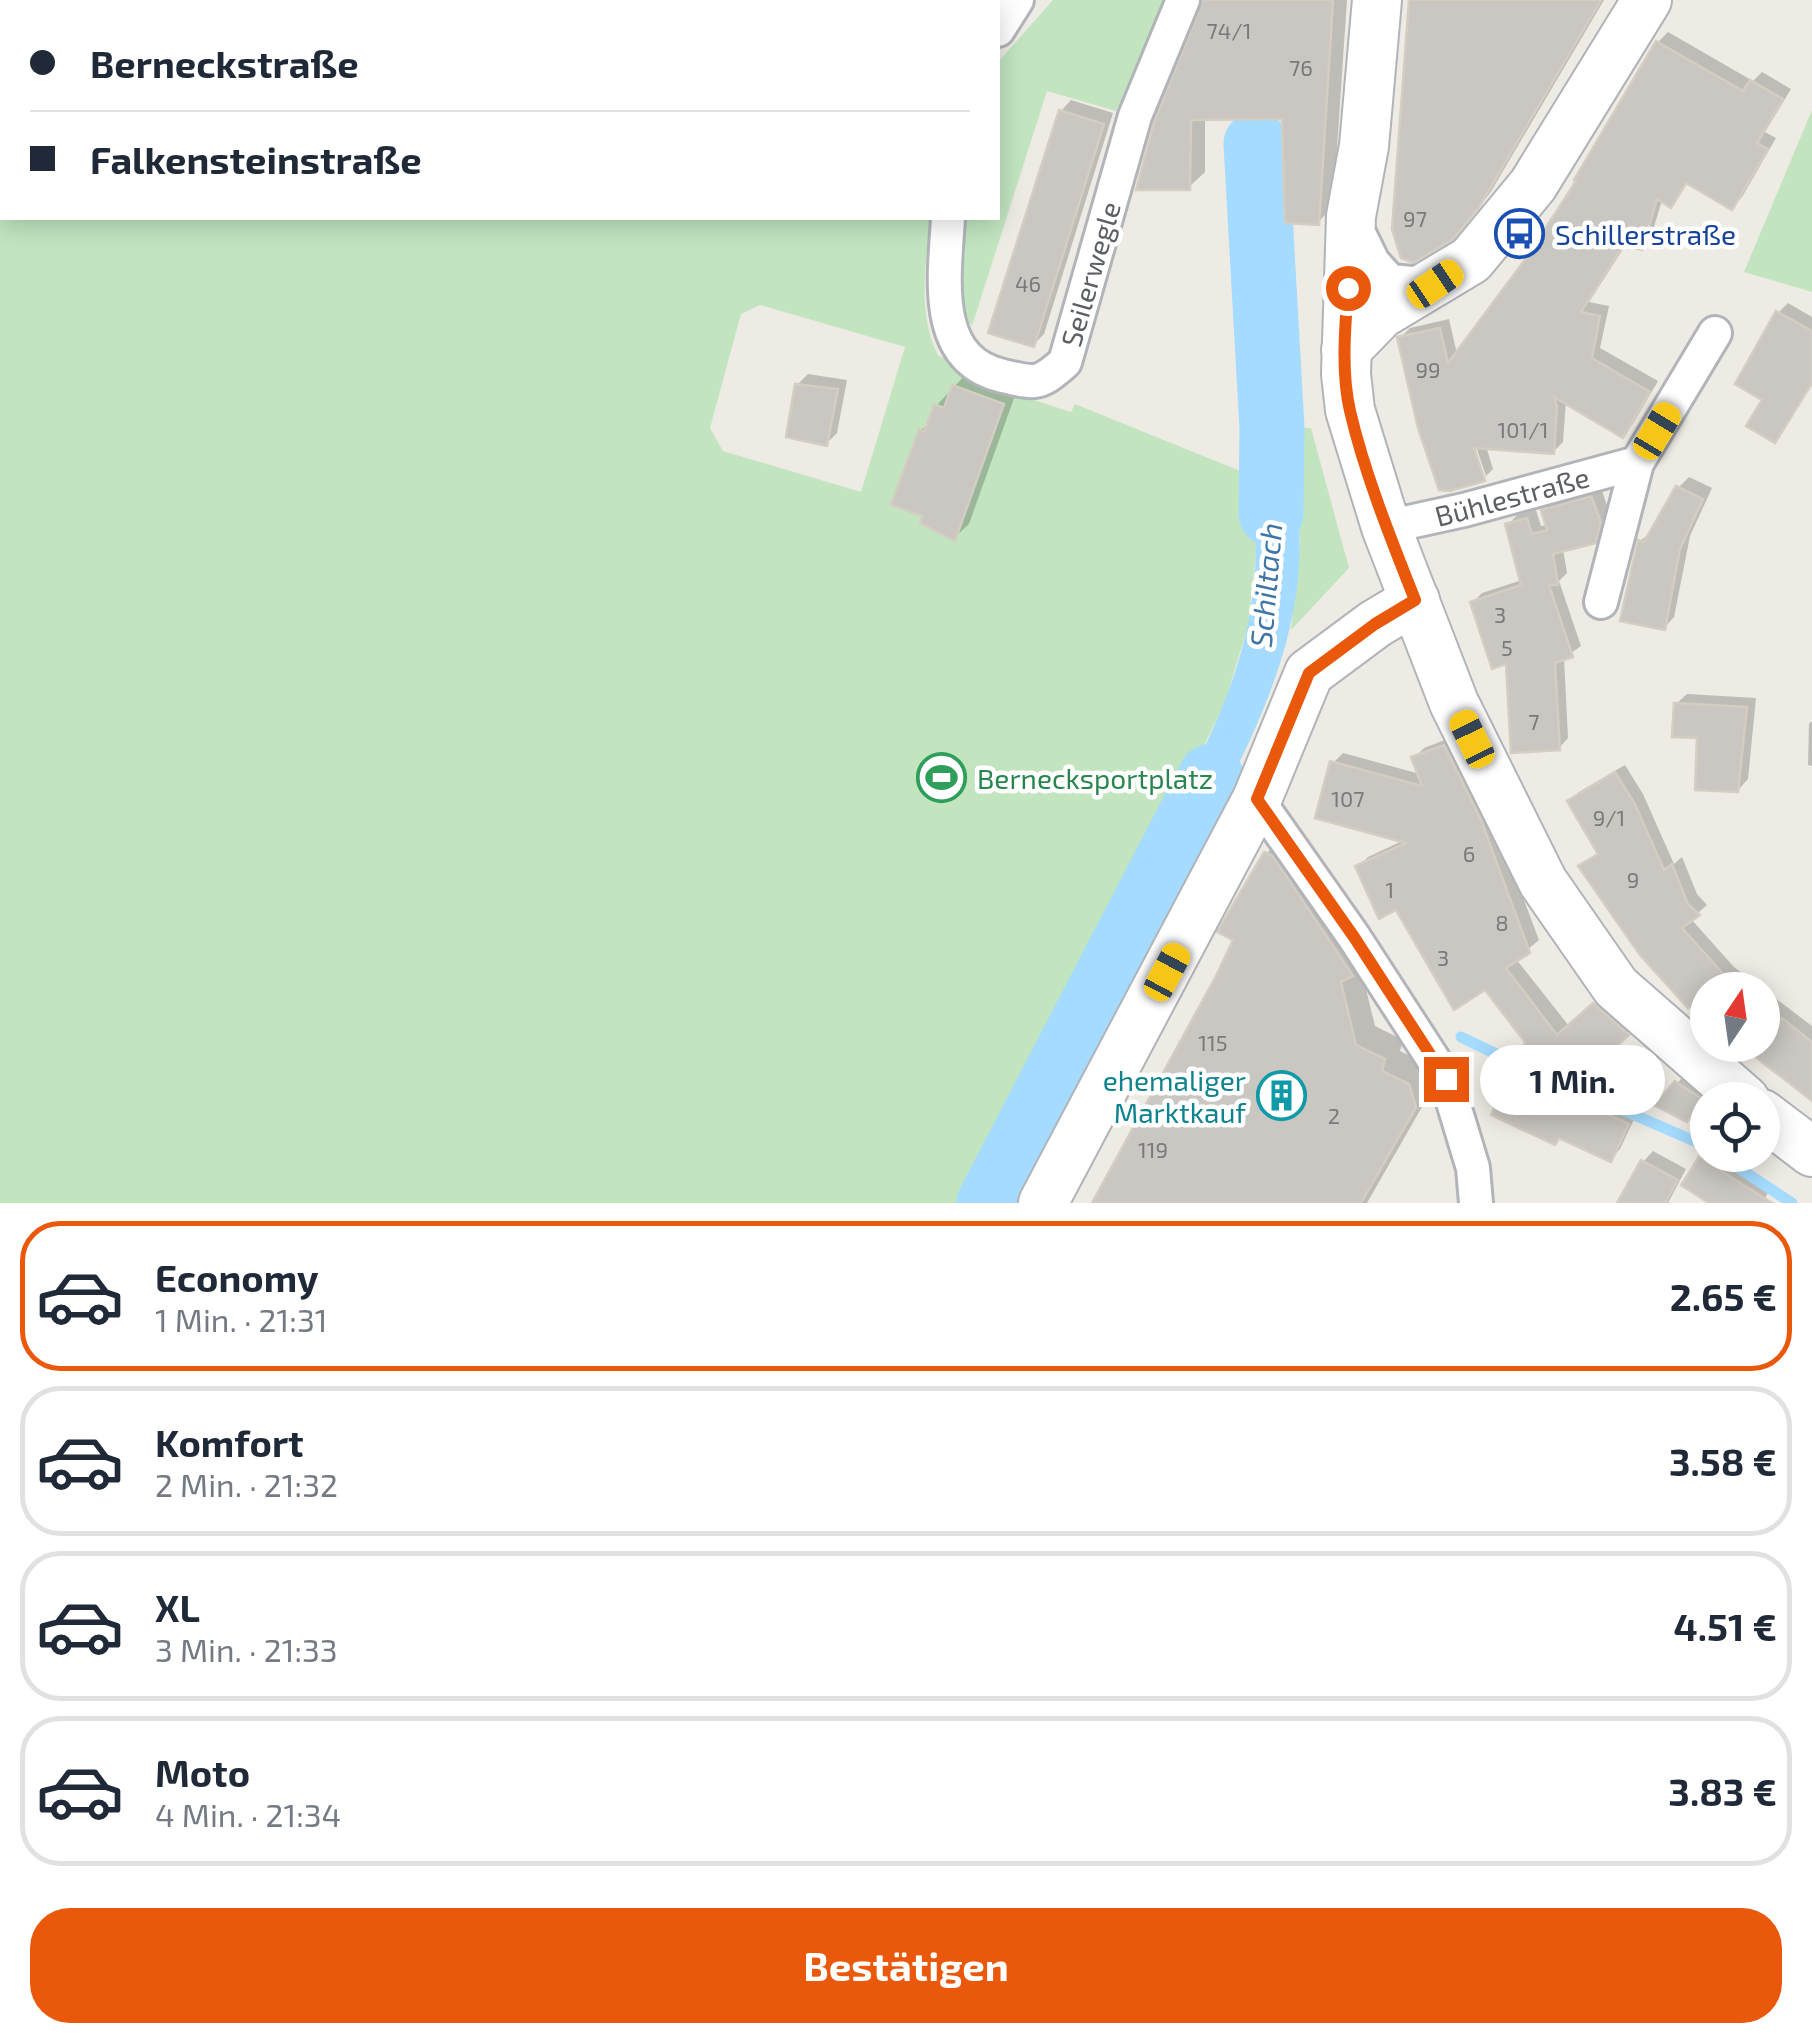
<!DOCTYPE html>
<html lang="de">
<meta charset="utf-8">
<style>
body{margin:0;font-family:"Exo 2",sans-serif;background:#f2f2f3;color:#1f2937;height:100vh;display:flex;flex-direction:column;font-size:38px;white-space:nowrap}
*{box-sizing:border-box;margin:0}
p{font-size:32px;color:#747a83}
.icon{flex:none;width:55px;height:55px;fill:none;stroke:currentColor;stroke-width:2;stroke-linecap:round;stroke-linejoin:round}
.map{position:relative;height:1203px;overflow:hidden}
.sheet{display:flex;flex-direction:column;background:#fff;flex:1}
.sheet>*{flex:none}
.guide{position:absolute;left:0px;top:0px;width:1000px;height:220px;box-shadow:0 5px 25px #0003;display:grid;align-content:center;height:220px;padding:0 30px;background:#fff}
.needle{width:65px;rotate:13deg}
.buttons{position:absolute;left:1690px;top:972px;display:grid;gap:20px}
.buttons a{display:grid;place-items:center;width:90px;height:90px;border-radius:50%;background:#fff;box-shadow:0 5px 25px #0003;font-size:50px}
.end{position:absolute;width:45px;height:45px;margin:-22px;border:12px solid #ea580c;background:#fff;box-shadow:0 0 0 5px #fff}
.from{border-radius:50%}
.bubble{position:absolute;height:70px;border-radius:35px;background:#fff;box-shadow:0 5px 25px #0003;font-size:32px;font-weight:700;line-height:70px;text-align:center}
.car{position:absolute;width:30px;height:60px;margin:-30px -15px;border-radius:12px;box-shadow:0 0 8px 2px #0007;background:linear-gradient(#f5c518 24%,#345 0 40%,#f5c518 0 76%,#345 0 86%,#f5c518 0)}
.guide b{display:flex;align-items:center;gap:35px;height:95px;font-size:38px}
.guide b+b{border-top:2px solid #e0e1e3}
.guide i{width:25px;height:25px;background:#1f2937}
ul{padding:18px 0 0;list-style:none}
li{display:flex;align-items:center;gap:30px;height:150px;margin:0 20px 15px;padding:0 10px;border:5px solid #e0e1e3;border-radius:40px}
li div{flex:1}
li b{display:block;font-size:38px}
li em{font-style:normal;font-weight:700}
li.current{border-color:#ea580c}
li>.icon{width:90px;height:90px;stroke-width:1.5}
.button{display:flex;gap:20px;margin-top:auto;padding:20px 30px}
.button a{flex:1;height:115px;border-radius:40px;background:#ea580c;color:#fff;font-size:40px;font-weight:700;line-height:115px;text-align:center}
.map>svg:first-child{display:block}
.green{fill:#c2e5c0;fill-rule:evenodd}
.water{fill:#a4dbfe}
.shadow{fill:#0003;fill-rule:evenodd}
.lines{fill:none;stroke-linecap:round;stroke-linejoin:round}
.stream{stroke:#a4dbfe;stroke-width:11}
.river{stroke:#a4dbfe;stroke-width:65}
.building{fill:#cac6c1;stroke:#d3cdc2;stroke-width:2.5}
.street-casing{stroke:#b1b5b9;stroke-width:38}
.secondary-casing{stroke:#b0b4b9;stroke-width:52}
.street{stroke:#fff;stroke-width:32}
.secondary{stroke:#fff;stroke-width:48}
.route{stroke:#ea580c;stroke-width:12}
.labels{text-anchor:middle;dominant-baseline:central;stroke-width:9;stroke-linejoin:round;paint-order:stroke}
.number-label{font-size:22px;fill:#787a7b}
.transit-label{font-size:28px;fill:#164399;stroke:#fff;text-anchor:start}
.street-label{font-size:28px;fill:#5c6064;stroke:#fff}
.leisure-label{font-size:28px;fill:#27864d;stroke:#fff;text-anchor:start}
.culture-label{font-size:28px;fill:#0d838f;stroke:#fff;text-anchor:end}
.water-label{font-size:30px;font-style:italic;fill:#3e76a7;stroke:#fff}
</style>
<div class="map">
<svg width="1812" height="1203" viewBox="0 0 1812 1203">
<rect width="100%" height="100%" fill="#eeebe4"/>
<g class="green">
<path d="M0 0H778L2 2V218H932C925 261 917 314 938 355L1012 393 1071 412 1075 404 1255 477 1257 545 1248 626 1225 702 1156 846 968 1203H0ZM760 305 905 347 861 492 723 451 710 428 741 314Z"/>
<polygon points="1053,0 1167,0 1116,111 1047,91 972,326 962,313 960,218 998,218 998,62"/>
<polygon points="1812,110 1812,292 1744,272"/>
<polygon points="1294,427 1311,428 1349,568 1291,630 1300,544"/>
</g>
<g class="water">
<polygon points="1236,144 1274,144 1290,405 1249,408"/>
<path d="M1294 427C1295 480 1304 534 1297 587 1285 686 1233 774 1189 862L1156 846C1190 775 1231 705 1247 628 1261 562 1256 495 1253 429Z"/>
</g>
<g class="shadow">
<polygon points="886,0 989,0 988,2"/>
<polygon points="1205,0 1347,0 1333,207 1318,222 1284,116 1205,117 1205,172 1189,187 1139,187"/>
<polygon points="1412,0 1604,0 1490,193 1464,225 1402,256 1394,229"/>
<path d="M1668 32 1753 81 1762 72 1791 89 1765 132 1776 138 1742 197 1732 207 1689 181 1670 205 1662 200 1651 237 1641 247 1627 243 1589 302 1609 306 1600 348 1658 381 1633 424 1623 434 1566 401 1563 442 1553 452 1486 446 1493 469 1483 479 1450 489 1440 488 1420 427 1400 338 1410 328 1449 319 1457 354 1529 258 1579 180 1577 179 1658 42ZM1472 435 1486 476H1480L1468 437Z"/>
<polygon points="1071,100 1113,113 1044,334 1034,344 1061,111"/>
<polygon points="1788,303 1812,317 1812,383 1784,430 1775,440 1765,399 1778,313"/>
<polygon points="968,372 1017,390 969,524 954,538 926,514 921,431 930,421 936,406"/>
<polygon points="808,374 847,380 837,433 826,444 797,385"/>
<polygon points="1689,477 1712,488 1690,536 1674,617 1664,628 1640,541 1653,531 1678,488"/>
<polygon points="1601,488 1609,511 1604,531 1594,541 1563,549 1567,573 1559,581 1581,646 1564,658 1568,738 1559,748 1473,602 1482,593 1522,580 1508,525 1517,515 1536,510 1541,526 1548,525 1544,511 1553,501"/>
<polygon points="1687,694 1756,698 1748,779 1738,790 1676,704"/>
<polygon points="1812,721 1812,766 1808,765 1809,724"/>
<polygon points="1455,736 1490,810 1539,940 1516,959 1569,1026 1605,994 1637,1024 1571,1082 1637,1113 1620,1149 1610,1159 1561,1136 1528,1042 1486,986 1358,867 1368,857 1404,840 1333,763 1343,753 1420,774 1414,758 1424,748"/>
<polygon points="1625,765 1643,794 1674,864 1682,857 1697,894 1707,905 1691,919 1734,967 1812,1026 1812,1100 1751,1045 1762,1045 1762,990 1708,990 1581,866 1599,852 1570,801 1579,792"/>
<polygon points="1286,834 1360,965 1375,1026 1403,1040 1400,1051 1428,1065 1434,1086 1367,1203 1094,1203 1218,977 1236,939 1266,854"/>
<polygon points="1682,1078 1704,1093 1691,1114 1658,1104"/>
<polygon points="1653,1151 1686,1169 1668,1203 1628,1203 1622,1200 1643,1162"/>
<polygon points="1708,1152 1708,1155 1722,1155 1772,1186 1762,1203 1718,1203 1685,1184"/>
</g>
<g class="lines">
<g class="stream">
<polyline points="554,0 561,2"/>
<polyline points="1461,1037 1525,1068"/>
<polyline points="1556,1081 1708,1147"/>
<polyline points="1719,1155 1792,1203"/>
</g>
<g class="river">
<polyline points="1256,144 1272,428 1271,514"/>
<polyline points="989,1203 1211,776"/>
</g>
</g>
<g class="building">
<polygon points="1203,0 1333,0 1319,225 1285,223 1282,119 1191,120 1190,190 1136,190 1154,123"/>
<polygon points="1409,0 1601,0 1479,207 1453,239 1413,263 1401,258 1392,229"/>
<polygon points="1656,41 1743,91 1750,80 1783,99 1757,143 1768,149 1732,210 1686,183 1671,208 1657,199 1642,250 1624,245 1581,312 1600,316 1592,358 1650,392 1623,438 1554,397 1557,407 1554,454 1474,448 1485,481 1450,491 1439,490 1418,428 1397,337 1440,328 1448,363 1527,257 1576,181 1574,180"/>
<polygon points="1059,110 1104,124 1034,347 988,333"/>
<polygon points="1776,311 1812,331 1812,383 1775,443 1746,426 1762,400 1735,384"/>
<polygon points="795,384 838,389 827,446 786,437"/>
<polygon points="952,385 1004,404 955,541 920,523 923,516 891,505 919,429 924,432 934,404 944,408"/>
<polygon points="1676,486 1703,499 1680,549 1665,630 1620,621 1638,540 1644,542"/>
<polygon points="1591,496 1601,522 1596,543 1553,554 1558,585 1549,585 1573,657 1555,663 1560,750 1511,753 1506,664 1492,669 1470,602 1521,585 1505,524 1527,518 1532,534 1547,530 1541,510"/>
<polygon points="1674,703 1747,707 1738,792 1695,790 1697,738 1672,737"/>
<polygon points="1444,745 1481,820 1530,953 1506,968 1557,1035 1593,1003 1629,1035 1563,1093 1629,1124 1611,1162 1559,1138 1555,1145 1491,1115 1525,1042 1485,990 1454,1010 1396,910 1379,919 1355,866 1406,843 1315,818 1330,761 1422,786 1411,757"/>
<polygon points="1615,772 1635,804 1664,870 1672,864 1688,904 1700,915 1682,928 1738,990 1708,990 1708,1017 1692,1005 1688,1008 1640,955 1578,866 1598,854 1567,801"/>
<polygon points="1264,852 1273,856 1353,976 1341,982 1356,1045 1385,1059 1382,1071 1409,1084 1416,1107 1361,1203 1092,1203 1216,976 1233,940 1217,932"/>
<polygon points="1782,1018 1812,1042 1812,1101 1753,1055"/>
<polygon points="1675,1081 1702,1099 1687,1122 1654,1105"/>
<polygon points="1699,1157 1772,1203 1709,1203 1681,1185"/>
<polygon points="1641,1160 1678,1180 1665,1203 1617,1203"/>
</g>
<g class="lines">
<defs>
<g id="street">
<polyline points="998,30 1017,0"/>
<path d="M948 218C945 274 930 360 1003 376 1036 384 1039 385 1065 362L1135 116 1183 0"/>
<polyline points="1355,225 1373,262 1390,281 1434,285"/>
<polyline points="1386,527 1464,510 1637,463"/>
<polyline points="1601,602 1637,463 1715,333"/>
<polyline points="1257,799 1354,937 1446,1079 1473,1168 1476,1203"/>
</g>
<g id="secondary">
<polyline points="1377,0 1364,146 1351,216 1346,374 1350,410 1386,527 1454,703 1543,882 1616,987 1745,1100"/>
<polyline points="1346,350 1381,314 1471,260 1533,185 1647,0"/>
<polyline points="1762,1114 1812,1152"/>
<polyline points="1043,1203 1257,799 1309,673 1375,624 1415,600"/>
</g>
</defs>
<use href="#street" class="street-casing"/>
<use href="#secondary" class="secondary-casing"/>
<use href="#street" class="street"/>
<use href="#secondary" class="secondary"/>
</g>
<g class="lines">
<path class="route" d="M1348 288C1345 328 1341 372 1350 411 1365 475 1391 539 1415 600L1375 624 1309 673 1257 799 1354 937 1446 1079"/>
</g>
<defs>
<symbol id="bus-ring" viewBox="-11 -11 22 22"><circle r="9.5" fill="#fff" stroke="#1a4fb4" stroke-width="1.5"/><path d="M-5-6H5V4H4V6H2V4H-2V6H-4V4H-5ZM-3.5-4V0h7V-4ZM-3.5 1.2v1.5H-2V1.2ZM2 1.2v1.5H3.5V1.2Z" fill="#1a4fb4"/></symbol>
<symbol id="stadium-ring" viewBox="-11 -11 22 22"><circle r="9.5" fill="#fff" stroke="#2e9e5b" stroke-width="1.5"/><path d="M0-5a6.5 5 0 1 0 0 10a6.5 5 0 1 0 0-10ZM-3.5-1.8h7v3.6h-7Z" fill="#2e9e5b"/></symbol>
<symbol id="building-ring" viewBox="-11 -11 22 22"><circle r="9.5" fill="#fff" stroke="#0f9aa8" stroke-width="1.5"/><path d="M-4-6H4V6H1V3H-1V6H-4ZM-2.5-4.3h1.7v1.8h-1.7ZM.8-4.3h1.7v1.8H.8ZM-2.5-1h1.7V.8h-1.7ZM.8-1h1.7V.8H.8Z" fill="#0f9aa8"/></symbol>
</defs>
<g fill-rule="evenodd">
<use href="#bus-ring" x="1492" y="206" width="55" height="55"/>
<use href="#stadium-ring" x="914" y="750" width="55" height="55"/>
<use href="#building-ring" x="1254" y="1068" width="55" height="55"/>
</g>
<g class="labels">
<g class="number-label">
<text x="1229" y="30">74/1</text>
<text x="1301" y="67">76</text>
<text x="1415" y="218">97</text>
<text x="1028" y="283">46</text>
<text x="1428" y="369">99</text>
<text x="1523" y="429">101/1</text>
<text x="1500" y="614">3</text>
<text x="1507" y="647">5</text>
<text x="1534" y="721">7</text>
<text x="1348" y="798">107</text>
<text x="1609" y="817">9/1</text>
<text x="1469" y="853">6</text>
<text x="1633" y="879">9</text>
<text x="1390" y="889">1</text>
<text x="1502" y="922">8</text>
<text x="1443" y="957">3</text>
<text x="1213" y="1042">115</text>
<text x="1334" y="1115">2</text>
<text x="1153" y="1149">119</text>
</g>
<g class="transit-label">
<text x="1555" y="234">Schillerstraße</text>
</g>
<g class="street-label">
<text transform="translate(1090 274) rotate(-74)">Seilerwegle</text>
<text transform="translate(1512 496) rotate(-15)">Bühlestraße</text>
</g>
<g class="leisure-label">
<text x="977" y="778">Bernecksportplatz</text>
</g>
<g class="culture-label">
<text x="1246" y="1080">ehemaliger<tspan x="1246" dy="32">Marktkauf</tspan></text>
</g>
<g class="water-label">
<text transform="translate(1265 585) rotate(-85)">Schiltach</text>
</g>
</g>
</svg>
<div class="buttons">
<a><svg class="needle" viewBox="-14 -14 28 28"><path d="M0-13l5 13h-10z" fill="#e53935"/><path d="M0 13l5-13h-10z" fill="#747a83"/></svg></a>
<a><svg class="icon" aria-label="locate" viewBox="0 0 24 24"><circle cx="12" cy="12" r="6"/><path d="M12 2v4M12 18v4M2 12h4M18 12h4"/></svg></a>
</div>
<i class="end from" style="left:1348px;top:288px"></i>
<i class="end" style="left:1446px;top:1079px"></i>
<div class="bubble" style="left:1480px;top:1045px;width:185px">1 Min.</div>
<i class="car" style="left:1435px;top:284px;rotate:56deg"></i>
<i class="car" style="left:1657px;top:431px;rotate:31deg"></i>
<i class="car" style="left:1472px;top:739px;rotate:334deg"></i>
<i class="car" style="left:1167px;top:972px;rotate:28deg"></i>
<div class="guide">
<b><i class="from"></i>Berneckstraße</b>
<b><i></i>Falkensteinstraße</b>
</div>
</div>
<section class="sheet">
<ul>
<li class="current"><svg class="icon" aria-label="car" viewBox="0 0 24 24"><path d="M5 17H2v-5l4-1 3-4h7l3 4 3 1v5h-3M9 17h6M6 11h13"/><circle cx="7" cy="17" r="2"/><circle cx="17" cy="17" r="2"/></svg><div><b>Economy</b><p>1 Min. · 21:31</p></div><em>2.65 €</em></li>
<li><svg class="icon" aria-label="car" viewBox="0 0 24 24"><path d="M5 17H2v-5l4-1 3-4h7l3 4 3 1v5h-3M9 17h6M6 11h13"/><circle cx="7" cy="17" r="2"/><circle cx="17" cy="17" r="2"/></svg><div><b>Komfort</b><p>2 Min. · 21:32</p></div><em>3.58 €</em></li>
<li><svg class="icon" aria-label="car" viewBox="0 0 24 24"><path d="M5 17H2v-5l4-1 3-4h7l3 4 3 1v5h-3M9 17h6M6 11h13"/><circle cx="7" cy="17" r="2"/><circle cx="17" cy="17" r="2"/></svg><div><b>XL</b><p>3 Min. · 21:33</p></div><em>4.51 €</em></li>
<li><svg class="icon" aria-label="car" viewBox="0 0 24 24"><path d="M5 17H2v-5l4-1 3-4h7l3 4 3 1v5h-3M9 17h6M6 11h13"/><circle cx="7" cy="17" r="2"/><circle cx="17" cy="17" r="2"/></svg><div><b>Moto</b><p>4 Min. · 21:34</p></div><em>3.83 €</em></li>
</ul>
<div class="button"><a>Bestätigen</a></div>
</section>
